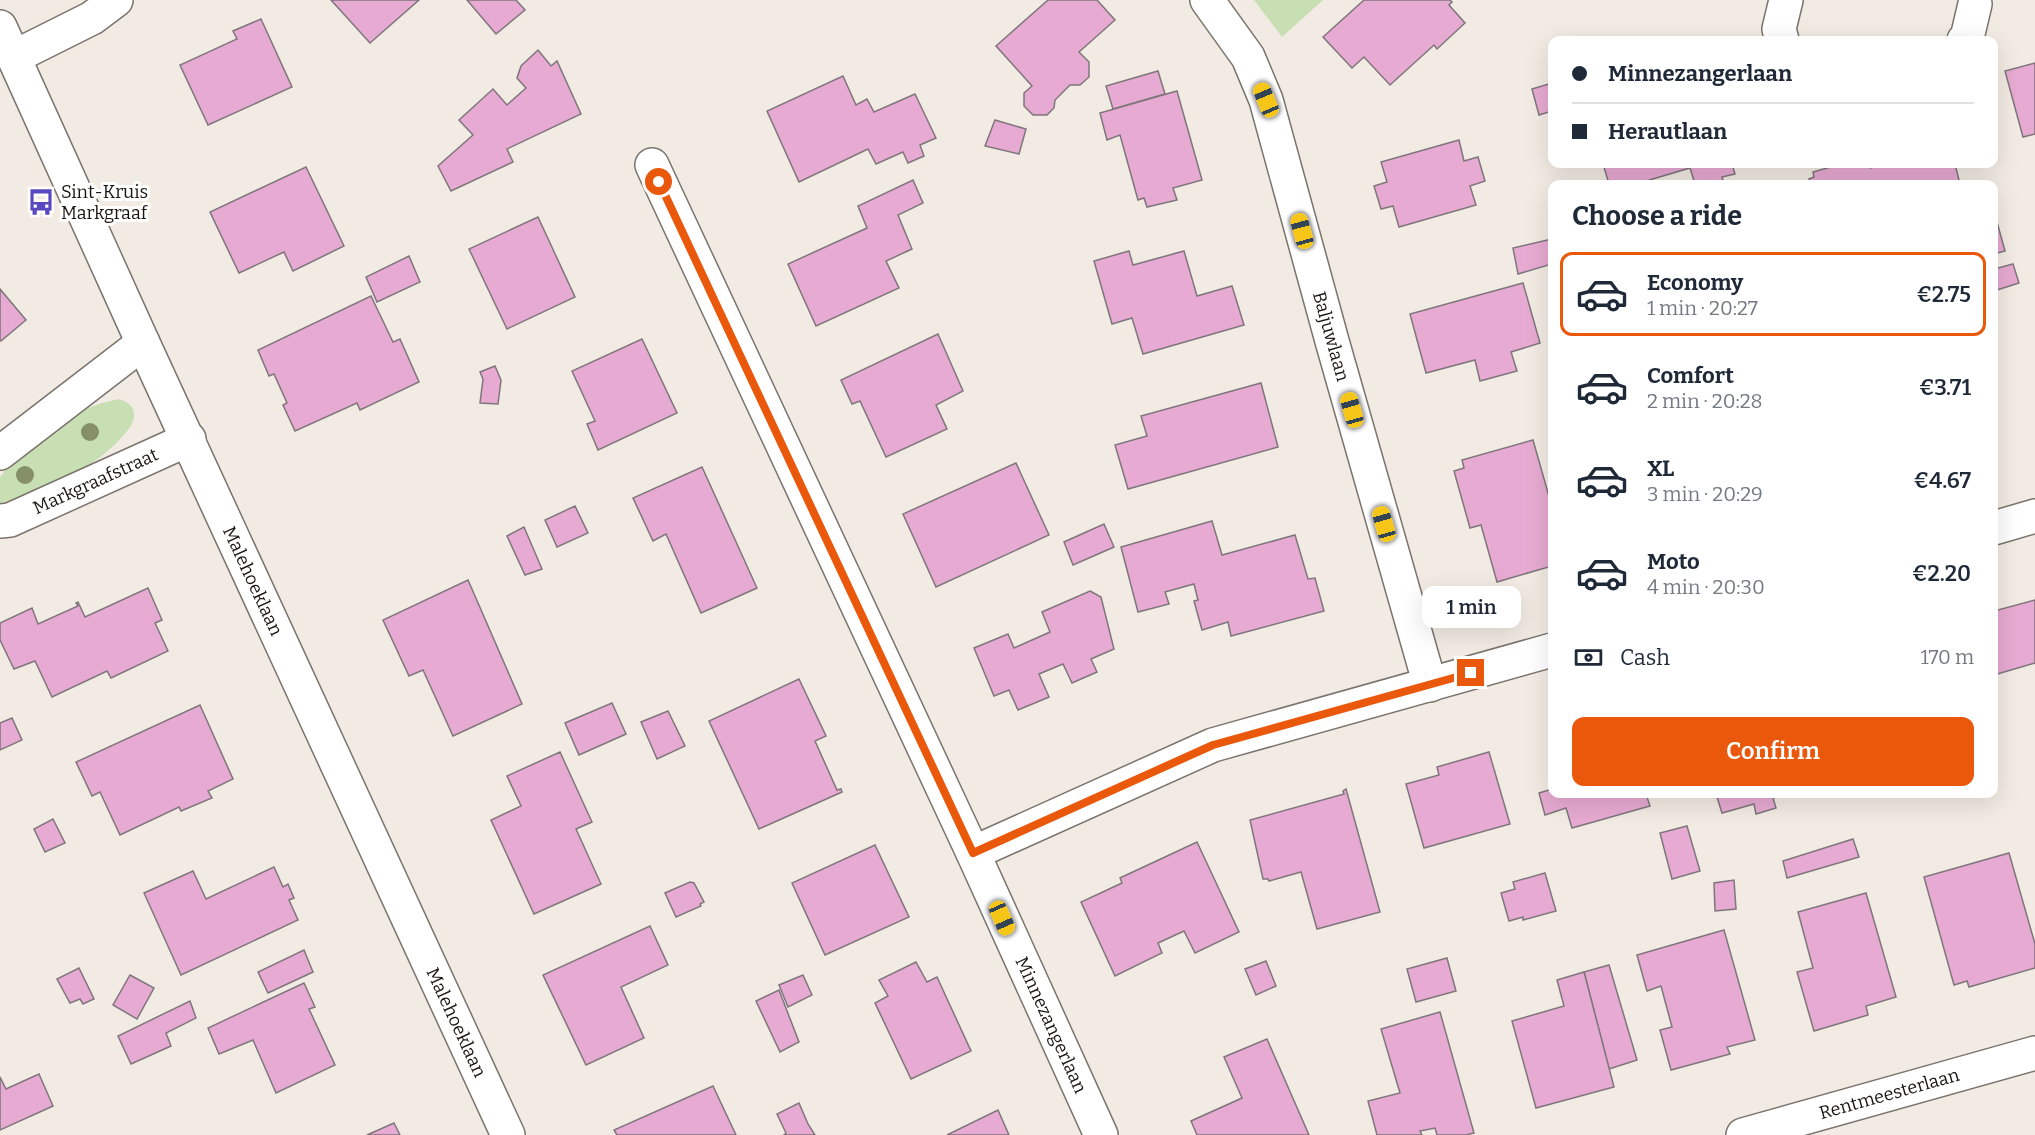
<!DOCTYPE html>
<meta charset="utf-8">
<style>
body{margin:0;font-family:Bitter,serif;background:#f2f2f3;color:#1f2937;height:100vh;display:flex;flex-direction:column;font-size:22px;white-space:nowrap}
*{box-sizing:border-box;margin:0}
p{font-size:20px;color:#747a83}
.icon{flex:none;width:33px;height:33px;fill:none;stroke:currentColor;stroke-width:2;stroke-linecap:round;stroke-linejoin:round}
.map{position:relative;flex:1;overflow:hidden}
.details{position:absolute;left:1548px;top:180px;width:450px;height:618px;display:flex;flex-direction:column;background:#fff;border-radius:12px;box-shadow:0 6px 24px #0002}
.details>*{flex:none}
.top-card{position:absolute;left:1548px;top:36px;width:450px;height:132px;border-radius:12px;box-shadow:0 6px 24px #0002;display:grid;align-content:center;height:132px;padding:0 24px;background:#fff}
.end{position:absolute;width:27px;height:27px;margin:-14px;border:8px solid #ea580c;background:#fff;box-shadow:0 0 0 3px #fff}
.from{border-radius:50%}
.bubble{position:absolute;height:42px;border-radius:12px;background:#fff;box-shadow:0 6px 24px #0002;font-size:20px;font-weight:600;line-height:42px;text-align:center}
.car{position:absolute;width:18px;height:36px;margin:-18px -9px;border-radius:8px;box-shadow:0 0 4px 2px #0007;background:linear-gradient(#f5c518 24%,#345 0 40%,#f5c518 0 76%,#345 0 86%,#f5c518 0)}
.top-card b{display:flex;align-items:center;gap:21px;height:57px;font-size:22px}
.top-card b+b{border-top:2px solid #e0e1e3}
.top-card i{width:15px;height:15px;background:#1f2937}
ul{padding:0;list-style:none}
li{display:flex;align-items:center;gap:18px;height:84px;margin:0 12px 9px;padding:0 12px;border:3px solid transparent;border-radius:12px}
li div{flex:1}
li b{display:block;font-size:22px}
li em{font-style:normal;font-weight:600}
li.active{border-color:#ea580c}
li>.icon{width:54px;height:54px;stroke-width:1.5}
h2{padding:0 24px;font-size:27px;line-height:72px}
.pay{display:flex;align-items:center;gap:15px;height:66px;padding:0 24px;font-size:22px}
.pay p{margin-inline-start:auto}
.action{display:flex;gap:12px;margin-top:auto;padding:12px 24px}
.action a{flex:1;height:69px;border-radius:12px;background:#ea580c;color:#fff;font-size:24px;font-weight:600;line-height:69px;text-align:center}
.map>svg:first-child{display:block}
.green{fill:#c8deb3}
.building{fill:#e7aad2;stroke:#7f767c;stroke-width:1.5}
.lines{fill:none;stroke-linecap:round;stroke-linejoin:round}
.minor-casing{stroke:#7a746d;stroke-width:36}
.minor{stroke:#fff;stroke-width:33}
.tree{fill:#859068}
.route{stroke:#ea580c;stroke-width:8}
.labels{text-anchor:middle;dominant-baseline:central;stroke-width:6;stroke-linejoin:round;paint-order:stroke}
.poi-label{font-size:18px;fill:#181512;stroke:#fff;text-anchor:start}
.street-label{font-size:18px;fill:#181512;stroke:#fff}
</style>
<div class="map">
<svg width="2035" height="1135" viewBox="0 0 2035 1135">
<rect width="100%" height="100%" fill="#f2ebe3"/>
<g class="green">
<polygon points="1254,0 1323,0 1282,37"/>
<path d="M119 399C126 401 134 406 134 414 135 423 126 432 121 438 90 472 44 491 0 504V477L11 463 81 411 102 403Z"/>
</g>
<g class="building">
<polygon points="331,0 419,0 370,43"/>
<polygon points="467,0 516,0 525,10 496,34"/>
<polygon points="1048,0 1097,0 1115,20 1079,52 1089,62 1089,77 1080,85 1070,85 1055,100 1054,108 1047,115 1033,115 1024,106 1024,93 1032,86 996,46"/>
<polygon points="1364,0 1450,0 1452,2 1449,5 1465,23 1437,49 1434,45 1390,85 1364,57 1352,68 1323,37"/>
<polygon points="261,19 292,87 208,125 180,65 237,39 233,31"/>
<polygon points="538,50 551,66 557,61 581,114 507,149 513,162 451,191 438,166 473,135 459,120 493,89 507,105 526,88 517,78 521,66"/>
<polygon points="2035,63 2035,134 2023,137 2005,71"/>
<polygon points="1158,71 1165,94 1113,109 1106,86"/>
<polygon points="843,76 856,105 867,99 874,112 915,94 936,138 920,145 924,156 908,163 903,152 876,164 868,149 799,182 767,111"/>
<polygon points="1552,83 1552,111 1539,115 1532,89"/>
<polygon points="1177,91 1202,180 1173,188 1177,200 1147,207 1144,198 1138,200 1120,135 1107,140 1100,113"/>
<polygon points="995,120 1026,129 1019,154 985,146"/>
<polygon points="1459,140 1464,161 1478,157 1485,181 1470,186 1476,205 1399,227 1393,206 1381,209 1374,186 1387,182 1381,162"/>
<polygon points="1603,164 1732,164 1735,174 1722,177 1724,184 1695,184 1690,168 1636,184 1609,184"/>
<polygon points="1841,164 1863,164 1871,168 1874,164 1955,164 1960,184 1811,184 1809,179 1814,177 1813,172"/>
<polygon points="306,167 344,246 293,271 284,252 239,273 210,212"/>
<polygon points="913,180 923,203 898,215 912,249 886,261 899,288 816,326 788,264 867,228 858,206"/>
<polygon points="538,217 575,297 507,329 469,249"/>
<polygon points="1997,222 2005,251 1994,254 1994,223"/>
<polygon points="1552,239 1552,264 1518,274 1513,248"/>
<polygon points="1129,251 1133,265 1184,251 1197,296 1232,286 1244,325 1143,354 1132,318 1112,324 1094,261"/>
<polygon points="409,256 420,282 377,302 366,277"/>
<polygon points="2013,264 2019,283 1994,291 1994,269"/>
<polygon points="1523,283 1540,343 1511,352 1517,371 1480,381 1475,360 1426,373 1410,314"/>
<polygon points="0,289 26,320 1,341 0,340"/>
<polygon points="371,296 393,342 400,339 419,382 360,410 357,403 295,431 283,405 287,403 274,374 269,376 258,350"/>
<polygon points="938,334 963,391 936,405 947,429 886,457 860,401 852,404 841,380"/>
<polygon points="642,339 677,413 598,450 587,424 595,421 572,371"/>
<polygon points="495,366 501,380 498,404 480,403 483,379 480,372"/>
<polygon points="1261,383 1278,447 1128,489 1115,445 1147,436 1141,416"/>
<polygon points="1533,440 1552,507 1552,566 1497,582 1481,525 1470,528 1454,471 1464,468 1462,460"/>
<polygon points="1016,463 1049,535 936,587 903,514"/>
<polygon points="702,467 757,588 701,613 666,534 653,541 633,498"/>
<polygon points="575,506 588,533 557,547 545,520"/>
<polygon points="1212,521 1222,555 1295,535 1308,579 1315,578 1324,611 1231,636 1228,622 1202,630 1194,601 1198,600 1194,584 1165,592 1169,604 1138,612 1121,547"/>
<polygon points="1104,524 1114,547 1073,565 1064,542"/>
<polygon points="524,527 542,569 525,575 507,536"/>
<polygon points="468,580 522,704 453,736 423,670 409,676 383,620"/>
<polygon points="148,588 162,620 155,623 168,651 111,678 107,671 52,697 35,661 14,669 0,640 0,623 32,608 38,624 78,606 76,603 78,602 85,617"/>
<polygon points="1090,591 1101,597 1114,649 1091,659 1097,672 1072,683 1063,664 1039,674 1049,697 1018,710 1009,690 994,696 974,648 1008,634 1014,648 1050,632 1042,612"/>
<polygon points="2035,600 2035,663 1994,675 1994,611"/>
<polygon points="799,679 826,736 815,741 837,790 841,789 842,792 759,829 709,721"/>
<polygon points="612,703 626,734 579,755 565,723"/>
<polygon points="200,705 233,779 208,791 212,798 181,811 179,807 120,835 100,792 92,796 76,762"/>
<polygon points="668,711 685,746 657,759 641,722"/>
<polygon points="12,718 22,740 0,750 0,723"/>
<polygon points="560,752 592,822 576,829 601,884 534,914 491,820 521,806 507,776"/>
<polygon points="1489,752 1510,824 1424,848 1406,784 1439,775 1437,767"/>
<polygon points="1346,789 1380,912 1317,929 1301,872 1269,881 1268,879 1263,879 1250,820 1344,794 1343,791"/>
<polygon points="1552,789 1552,794 1646,794 1650,806 1572,828 1566,808 1545,815 1539,793"/>
<polygon points="1716,794 1790,794 1773,798 1776,808 1756,814 1754,804 1722,813"/>
<polygon points="53,819 65,843 45,852 34,829"/>
<polygon points="1687,826 1700,871 1672,879 1660,833"/>
<polygon points="1853,839 1859,857 1787,878 1783,861"/>
<polygon points="1197,842 1239,932 1195,953 1184,931 1158,943 1162,953 1115,976 1081,902 1122,883 1120,878"/>
<polygon points="875,845 909,917 825,955 792,883"/>
<polygon points="2009,853 2035,944 2035,968 1969,987 1967,981 1954,985 1924,877"/>
<polygon points="274,867 283,887 288,884 294,898 289,900 298,920 181,975 144,893 193,871 206,899"/>
<polygon points="1545,873 1556,911 1523,920 1523,917 1509,921 1501,893 1515,889 1513,882"/>
<polygon points="1734,880 1736,909 1715,911 1714,883"/>
<polygon points="690,882 694,883 704,902 700,904 701,906 676,917 665,893"/>
<polygon points="1866,893 1896,997 1866,1006 1868,1015 1814,1031 1797,972 1813,968 1798,912"/>
<polygon points="650,926 668,965 621,987 644,1038 586,1065 543,975"/>
<polygon points="1724,930 1755,1040 1727,1047 1730,1054 1671,1070 1660,1030 1672,1027 1661,986 1647,991 1637,955"/>
<polygon points="304,950 313,972 268,993 258,972"/>
<polygon points="1447,958 1456,991 1416,1002 1407,969"/>
<polygon points="1266,961 1276,986 1256,995 1245,969"/>
<polygon points="916,962 927,982 937,977 971,1051 911,1079 875,1003 888,996 879,980"/>
<polygon points="1609,965 1637,1060 1609,1069 1584,972"/>
<polygon points="79,968 94,999 83,1004 80,999 70,1003 57,979"/>
<polygon points="1584,972 1614,1087 1536,1108 1512,1021 1564,1006 1557,980"/>
<polygon points="130,975 154,988 137,1019 113,1005"/>
<polygon points="803,975 812,995 788,1007 779,985"/>
<polygon points="304,983 315,1007 309,1009 335,1065 276,1093 253,1040 219,1054 208,1028"/>
<polygon points="779,990 799,1042 780,1052 756,1001"/>
<polygon points="190,1001 196,1018 166,1033 171,1046 131,1064 118,1036"/>
<polygon points="1440,1012 1474,1133 1466,1135 1437,1135 1435,1128 1420,1131 1422,1135 1377,1135 1368,1101 1400,1093 1381,1029"/>
<polygon points="1267,1039 1309,1135 1197,1135 1191,1121 1242,1098 1224,1057"/>
<polygon points="39,1074 53,1106 0,1130 0,1077 6,1089"/>
<polygon points="713,1086 736,1135 617,1135 614,1130"/>
<polygon points="799,1103 808,1124 815,1135 784,1135 786,1133 777,1114"/>
<polygon points="998,1110 1009,1135 947,1135"/>
<polygon points="394,1123 400,1135 367,1135"/>
</g>
<g class="lines">
<defs>
<g id="minor">
<path id="s1" d="M1207 0 1248 57 1266 100 1332 341 1430 685"/>
<path id="s2" d="M0 27 143 343 508 1135"/>
<polyline points="1782,40 1779,29 1786,0"/>
<polyline points="1964,40 1967,38 1975,4"/>
<polyline points="14,57 92,18 116,0"/>
<path id="s3" d="M652 165 973 853 1101 1135"/>
<polyline points="0,453 143,343"/>
<path id="s4" d="M0 521 10 520 189 439"/>
<polyline points="1994,528 2035,516"/>
<polyline points="973,853 1213,745 1552,650"/>
<path id="s5" d="M1743 1135 2035 1053"/>
</g>
</defs>
<use href="#minor" class="minor-casing"/>
<use href="#minor" class="minor"/>
</g>
<g class="tree">
<circle cx="90" cy="432" r="9"/>
<circle cx="25" cy="475" r="9"/>
</g>
<g class="lines">
<polyline class="route" points="659,182 973,853 1213,745 1471,673"/>
</g>
<defs>
<symbol id="bus-bare" viewBox="-9 -9 18 18"><path d="M-5-6H5V4H4V6H2V4H-2V6H-4V4H-5ZM-3.5-4V0h7V-4ZM-3.5 1.2v1.5H-2V1.2ZM2 1.2v1.5H3.5V1.2Z" fill="#5849c1" stroke="#fff" stroke-width="2.5" paint-order="stroke"/></symbol>
</defs>
<g fill-rule="evenodd">
<use href="#bus-bare" x="22" y="183" width="38" height="38"/>
</g>
<g class="labels">
<g class="poi-label">
<text x="61" y="192">Sint-Kruis<tspan x="61" dy="21">Markgraaf</tspan></text>
</g>
<g class="street-label">
<text stroke="none"><textPath href="#s1" startOffset="362">Baljuwlaan</textPath></text>
<text stroke="none"><textPath href="#s4" startOffset="104">Markgraafstraat</textPath></text>
<text stroke="none"><textPath href="#s2" startOffset="609">Malehoeklaan</textPath></text>
<text stroke="none"><textPath href="#s2" startOffset="1095">Malehoeklaan</textPath></text>
<text stroke="none"><textPath href="#s3" startOffset="948">Minnezangerlaan</textPath></text>
<text stroke="none"><textPath href="#s5" startOffset="152">Rentmeesterlaan</textPath></text>
</g>
</g>
</svg>
<i class="end from" style="left:659px;top:182px"></i>
<i class="end" style="left:1471px;top:673px"></i>
<div class="bubble" style="left:1422px;top:586px;width:99px">1 min</div>
<i class="car" style="left:1266px;top:100px;rotate:337deg"></i>
<i class="car" style="left:1302px;top:231px;rotate:345deg"></i>
<i class="car" style="left:1352px;top:410px;rotate:344deg"></i>
<i class="car" style="left:1384px;top:524px;rotate:344deg"></i>
<i class="car" style="left:1002px;top:918px;rotate:156deg"></i>
<div class="top-card">
<b><i class="from"></i>Minnezangerlaan</b>
<b><i></i>Herautlaan</b>
</div>
<section class="details">
<h2>Choose a ride</h2>
<ul>
<li class="active"><svg class="icon" aria-label="car" viewBox="0 0 24 24"><path d="M5 17H2v-5l4-1 3-4h7l3 4 3 1v5h-3M9 17h6M6 11h13"/><circle cx="7" cy="17" r="2"/><circle cx="17" cy="17" r="2"/></svg><div><b>Economy</b><p>1 min · 20:27</p></div><em>€2.75</em></li>
<li><svg class="icon" aria-label="car" viewBox="0 0 24 24"><path d="M5 17H2v-5l4-1 3-4h7l3 4 3 1v5h-3M9 17h6M6 11h13"/><circle cx="7" cy="17" r="2"/><circle cx="17" cy="17" r="2"/></svg><div><b>Comfort</b><p>2 min · 20:28</p></div><em>€3.71</em></li>
<li><svg class="icon" aria-label="car" viewBox="0 0 24 24"><path d="M5 17H2v-5l4-1 3-4h7l3 4 3 1v5h-3M9 17h6M6 11h13"/><circle cx="7" cy="17" r="2"/><circle cx="17" cy="17" r="2"/></svg><div><b>XL</b><p>3 min · 20:29</p></div><em>€4.67</em></li>
<li><svg class="icon" aria-label="car" viewBox="0 0 24 24"><path d="M5 17H2v-5l4-1 3-4h7l3 4 3 1v5h-3M9 17h6M6 11h13"/><circle cx="7" cy="17" r="2"/><circle cx="17" cy="17" r="2"/></svg><div><b>Moto</b><p>4 min · 20:30</p></div><em>€2.20</em></li>
</ul>
<div class="pay"><svg class="icon" aria-label="cash" viewBox="0 0 24 24"><path d="M3 7h18v10H3z"/><circle cx="12" cy="12" r="2"/></svg>Cash<p>170 m</p></div>
<div class="action"><a>Confirm</a></div>
</section>
</div>
